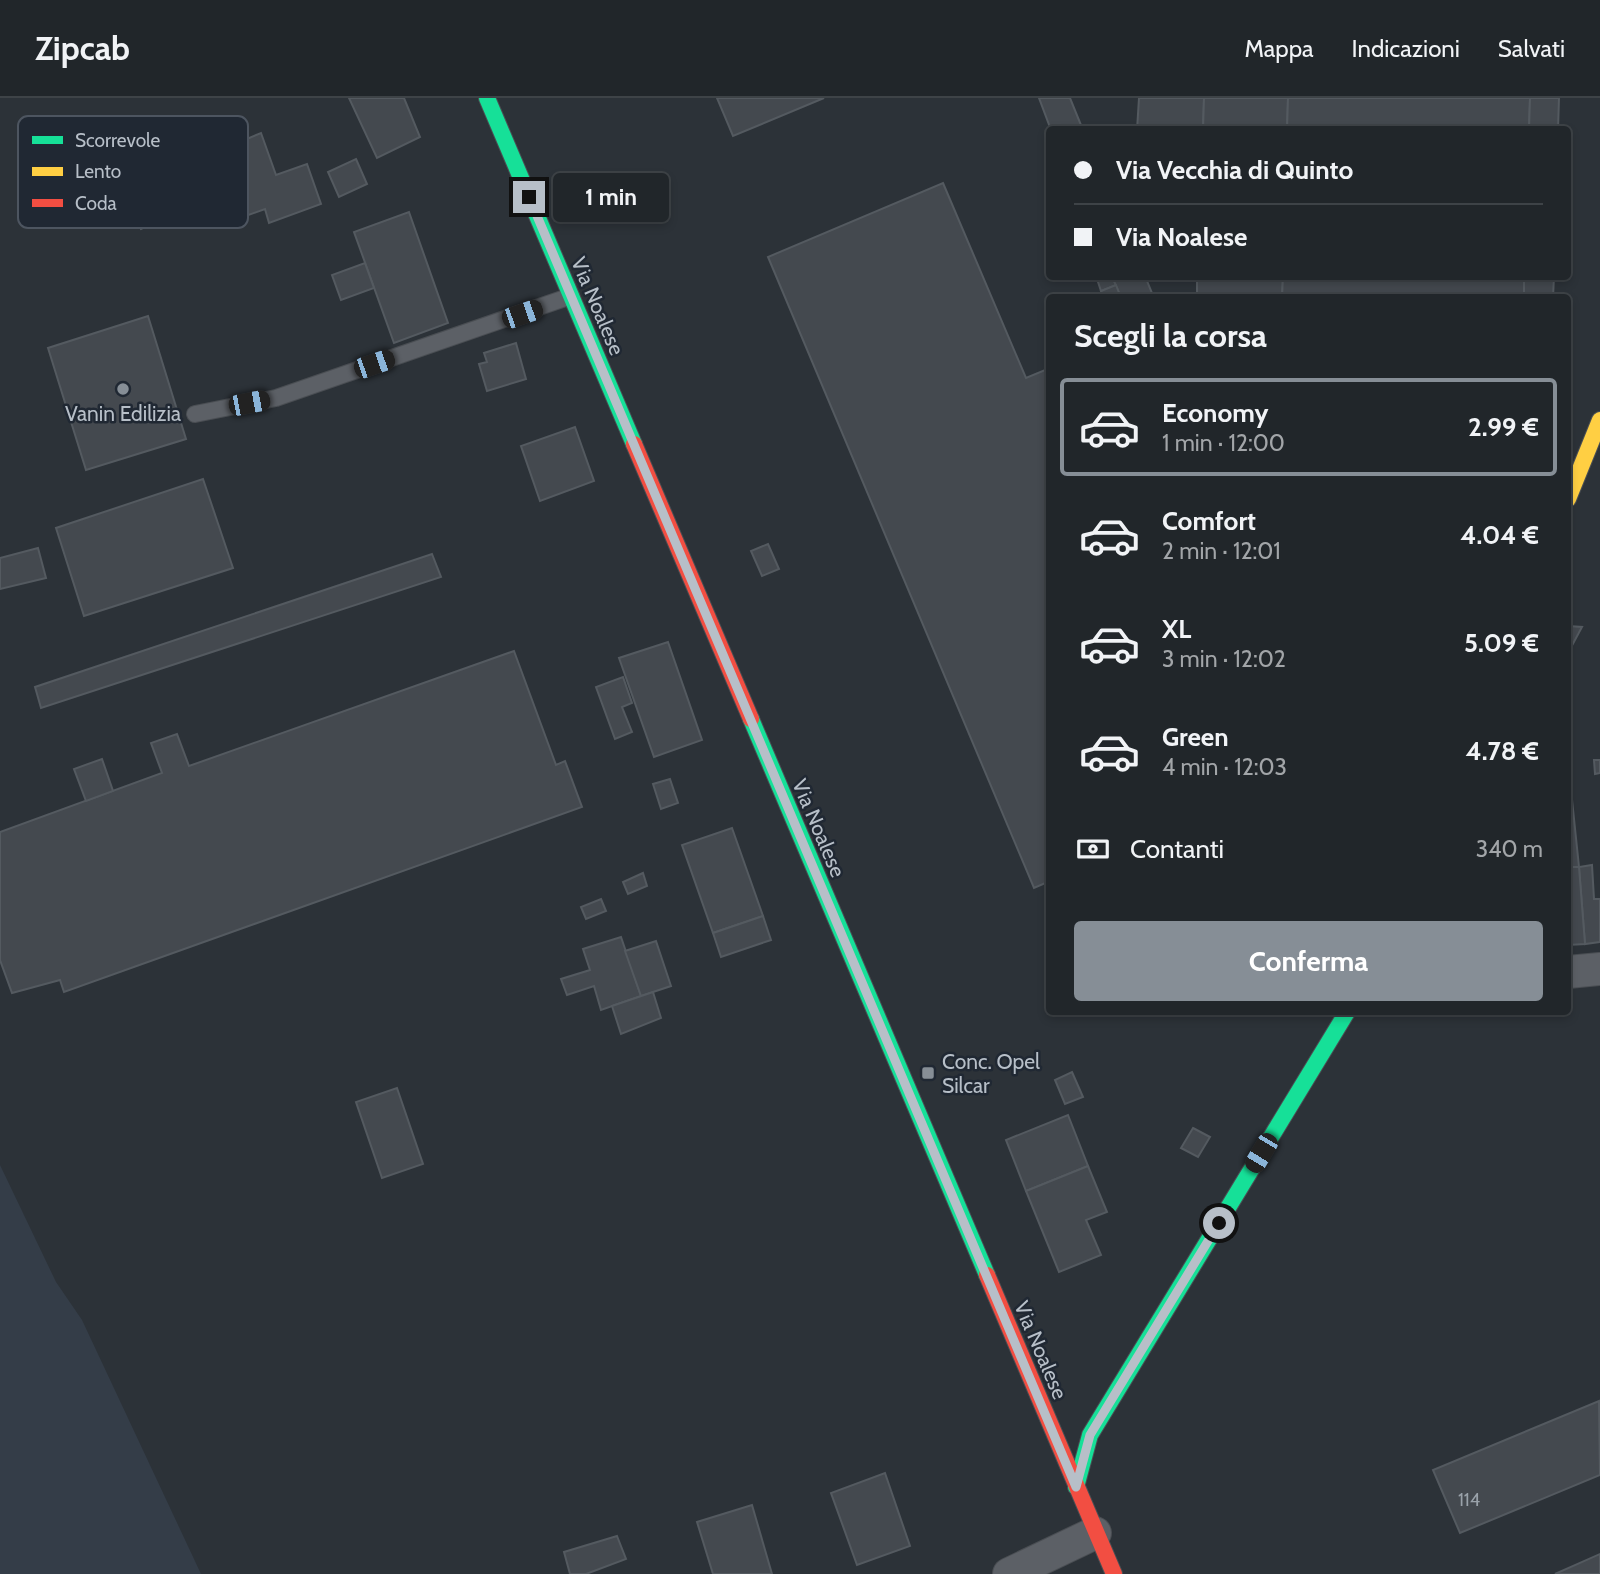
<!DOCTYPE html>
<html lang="it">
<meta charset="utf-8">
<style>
body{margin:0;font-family:Cabin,sans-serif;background:#2d3236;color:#f1f3f6;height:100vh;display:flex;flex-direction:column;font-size:26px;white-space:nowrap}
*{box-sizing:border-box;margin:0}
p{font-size:23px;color:#a2a5a8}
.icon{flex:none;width:38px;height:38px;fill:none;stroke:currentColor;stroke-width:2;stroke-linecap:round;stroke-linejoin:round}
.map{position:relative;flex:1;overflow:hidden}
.drawer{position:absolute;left:1046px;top:196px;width:525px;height:721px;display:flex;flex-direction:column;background:#21262a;border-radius:7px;box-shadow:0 4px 10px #0003,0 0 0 2px #3e4347}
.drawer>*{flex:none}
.guide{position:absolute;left:1046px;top:28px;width:525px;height:154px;border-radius:7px;box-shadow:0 4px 10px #0003,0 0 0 2px #3e4347;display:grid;align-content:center;height:154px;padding:0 28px;background:#21262a}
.end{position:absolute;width:32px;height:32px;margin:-16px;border:9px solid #b7bfc8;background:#111;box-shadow:0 0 0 4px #111}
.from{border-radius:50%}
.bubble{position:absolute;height:49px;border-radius:7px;background:#21262a;box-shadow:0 4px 10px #0003,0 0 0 2px #3e4347;font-size:23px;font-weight:700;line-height:49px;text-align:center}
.car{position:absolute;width:21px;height:42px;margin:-21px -10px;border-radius:9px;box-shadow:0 0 5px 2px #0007;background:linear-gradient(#222 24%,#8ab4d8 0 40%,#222 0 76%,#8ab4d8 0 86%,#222 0)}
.guide b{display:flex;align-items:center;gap:24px;height:66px;font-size:26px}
.guide b+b{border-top:2px solid #3e4347}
.guide i{width:18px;height:18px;background:#f1f3f6}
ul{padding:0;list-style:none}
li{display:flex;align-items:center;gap:21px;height:98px;margin:0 14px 10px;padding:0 14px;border:4px solid transparent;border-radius:7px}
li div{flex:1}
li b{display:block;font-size:26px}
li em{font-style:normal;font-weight:700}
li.current{border-color:#868e96}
li>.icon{width:63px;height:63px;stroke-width:1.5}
h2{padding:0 28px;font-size:32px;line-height:84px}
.pay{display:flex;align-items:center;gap:18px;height:77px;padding:0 28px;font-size:26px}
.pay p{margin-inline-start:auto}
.button{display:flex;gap:14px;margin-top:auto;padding:14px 28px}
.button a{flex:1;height:80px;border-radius:7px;background:#868e96;color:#fff;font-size:28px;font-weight:700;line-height:80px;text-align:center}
header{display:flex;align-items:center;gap:42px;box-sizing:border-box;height:98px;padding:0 35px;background:#21262a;border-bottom:2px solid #3e4347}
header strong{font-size:33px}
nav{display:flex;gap:38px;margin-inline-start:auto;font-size:24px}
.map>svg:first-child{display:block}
.airport{fill:#343d48}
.building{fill:#44494f;stroke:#545a60;stroke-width:2}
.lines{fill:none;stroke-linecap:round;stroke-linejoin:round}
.lane-casing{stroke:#4a4e53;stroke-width:18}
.street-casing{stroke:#4a4e53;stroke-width:34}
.fast-casing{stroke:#4a4e53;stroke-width:18}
.slow-casing{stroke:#4a4e53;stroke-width:18}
.jam-casing{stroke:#4a4e53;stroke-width:18}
.lane{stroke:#5c6066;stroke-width:16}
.street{stroke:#5c6066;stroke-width:32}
.fast{stroke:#16e098;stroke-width:16}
.slow{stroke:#ffcf43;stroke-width:16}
.jam{stroke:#f24e42;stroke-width:16}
.route{stroke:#b7bfc8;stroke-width:9}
.poi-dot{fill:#868e96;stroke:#202833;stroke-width:2.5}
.labels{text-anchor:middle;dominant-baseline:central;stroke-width:5;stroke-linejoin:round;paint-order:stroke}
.number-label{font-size:18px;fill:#9aa2aa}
.street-label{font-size:21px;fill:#b7bfc8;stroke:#202833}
.poi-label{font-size:21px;fill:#b7bfc8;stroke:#202833}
.key{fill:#202833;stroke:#4d5560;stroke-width:2}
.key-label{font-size:19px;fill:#b7bfc8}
</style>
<header>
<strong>Zipcab</strong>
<nav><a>Mappa</a><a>Indicazioni</a><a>Salvati</a></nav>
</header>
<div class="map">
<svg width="1600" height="1476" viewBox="0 0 1600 1476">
<rect width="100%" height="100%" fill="#2c3238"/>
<polygon class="airport" points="0,1067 56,1184 82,1222 201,1476 0,1476"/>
<g class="building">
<polygon points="349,0 404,0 420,39 377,60"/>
<polygon points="717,0 824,0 733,38"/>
<polygon points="1039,0 1070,0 1083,32 1051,32"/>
<polygon points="1139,0 1204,0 1203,32 1137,32"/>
<polygon points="1204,0 1288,0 1287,32 1203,32"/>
<polygon points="1288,0 1530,0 1529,32 1287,32"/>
<polygon points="1530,0 1559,0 1558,32 1529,32"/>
<polygon points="261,35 276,77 307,66 321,106 269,125 265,111 240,120 216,54"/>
<polygon points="149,57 174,116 141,131 116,72"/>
<polygon points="356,61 367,86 339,99 328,74"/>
<polygon points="943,85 1026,280 1050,270 1050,783 1034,790 768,159"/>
<polygon points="409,114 448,225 394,245 354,134"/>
<polygon points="365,165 374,190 341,202 332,177"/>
<polygon points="1096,178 1112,178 1116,187 1101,193"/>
<polygon points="1112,178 1145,178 1154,200 1121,200"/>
<polygon points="1197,178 1283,178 1282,200 1197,200"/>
<polygon points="1283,178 1524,178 1524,200 1282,200"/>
<polygon points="1524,178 1554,178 1553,200 1524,200"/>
<polygon points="1116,187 1121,200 1104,200 1101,193"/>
<polygon points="148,218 186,341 86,372 48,250"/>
<polygon points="516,245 526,281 487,293 479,266 487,264 484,255"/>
<polygon points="575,329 594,383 540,403 521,348"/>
<polygon points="203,381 233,470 84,518 56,430"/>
<polygon points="768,446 779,471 762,478 751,453"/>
<polygon points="38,450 46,480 0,491 0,460"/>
<polygon points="432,456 441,479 41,610 35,589"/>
<polygon points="1568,528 1582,529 1568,555"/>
<polygon points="668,544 702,642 654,659 619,560"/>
<polygon points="514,553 556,667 565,663 582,709 64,894 60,882 12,895 0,862 0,734 162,675 151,645 177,636 189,668"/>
<polygon points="623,579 632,605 622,609 632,634 615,641 596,589"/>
<polygon points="102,661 113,693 86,703 74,671"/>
<polygon points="1594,662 1600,662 1600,675 1595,676"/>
<polygon points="1568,663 1579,769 1568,769"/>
<polygon points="670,681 678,705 661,711 653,686"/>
<polygon points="732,730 763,818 713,835 682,747"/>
<polygon points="1592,767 1594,801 1600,801 1600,844 1585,846 1579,769"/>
<polygon points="1568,769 1579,769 1585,846 1568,847"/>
<polygon points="643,775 647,788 628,796 623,784"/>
<polygon points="601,801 606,813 586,821 581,809"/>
<polygon points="763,818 771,842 721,859 713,835"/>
<polygon points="621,839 641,898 601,912 594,888 567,897 561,881 590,872 583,851"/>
<polygon points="656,843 671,888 641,898 625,853"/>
<polygon points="653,894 661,920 621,936 612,908"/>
<polygon points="1072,974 1083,999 1065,1006 1055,982"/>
<polygon points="397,990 423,1066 382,1080 356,1004"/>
<polygon points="1068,1017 1088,1068 1026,1093 1006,1042"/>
<polygon points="1193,1030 1210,1039 1198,1059 1181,1050"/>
<polygon points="1088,1068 1107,1114 1086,1122 1101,1157 1059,1174 1026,1093"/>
<polygon points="1599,1303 1600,1377 1460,1435 1433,1372"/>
<polygon points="885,1375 910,1448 857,1467 831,1395"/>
<polygon points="752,1407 772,1476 713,1476 697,1424"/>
<polygon points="617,1438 626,1461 586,1476 570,1476 564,1454"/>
<polygon points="1600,1456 1600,1476 1555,1476"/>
</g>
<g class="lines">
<defs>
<polyline id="lane" points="195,316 276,300 571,198"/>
<g id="street">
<polyline points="1568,874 1600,871"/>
<polyline points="1009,1476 1095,1435"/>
</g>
<g id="fast">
<polyline points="487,0 634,346"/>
<polyline points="751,621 987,1177"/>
<polyline points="1076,1389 1090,1337 1347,914"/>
</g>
<polyline id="slow" points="1568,401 1600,322"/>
<g id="jam">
<polyline points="634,346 751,621"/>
<polyline points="987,1177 1114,1476"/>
</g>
</defs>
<use href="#lane" class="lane-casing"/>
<use href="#street" class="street-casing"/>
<use href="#fast" class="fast-casing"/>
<use href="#slow" class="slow-casing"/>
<use href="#jam" class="jam-casing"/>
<use href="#lane" class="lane"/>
<use href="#street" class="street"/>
<use href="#fast" class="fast"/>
<use href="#slow" class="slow"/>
<use href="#jam" class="jam"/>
</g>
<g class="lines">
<polyline class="route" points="529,99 1076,1389 1090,1337 1219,1125"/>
</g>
<g class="poi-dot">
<circle cx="123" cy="291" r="7"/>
<rect x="921" y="968" width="14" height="14" rx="3.5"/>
</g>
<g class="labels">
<g class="number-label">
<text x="1469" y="1402">114</text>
</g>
<g class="street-label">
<text transform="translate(598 208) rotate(67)">Via Noalese</text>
<text transform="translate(819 730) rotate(67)">Via Noalese</text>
<text transform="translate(1041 1252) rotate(67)">Via Noalese</text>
</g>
<g class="poi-label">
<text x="123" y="315">Vanin Edilizia</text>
<text x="942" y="963" text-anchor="start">Conc. Opel<tspan x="942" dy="24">Silcar</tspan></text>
</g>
</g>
<rect x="18" y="18" width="230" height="112" rx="10" class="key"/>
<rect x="32" y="38" width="31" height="8" fill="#16e098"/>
<rect x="32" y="69" width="31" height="9" fill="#ffcf43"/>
<rect x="32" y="101" width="31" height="8" fill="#f24e42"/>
<g class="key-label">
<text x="75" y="49">Scorrevole</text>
<text x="75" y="80">Lento</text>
<text x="75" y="112">Coda</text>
</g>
</svg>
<i class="end from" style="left:1219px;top:1125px"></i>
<i class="end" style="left:529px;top:99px"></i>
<div class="bubble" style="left:553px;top:75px;width:116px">1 min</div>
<i class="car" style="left:522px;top:216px;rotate:71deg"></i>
<i class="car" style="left:374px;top:266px;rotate:71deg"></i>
<i class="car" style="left:249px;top:305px;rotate:79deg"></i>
<i class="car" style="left:1261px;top:1055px;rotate:211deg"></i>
<div class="guide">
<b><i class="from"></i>Via Vecchia di Quinto</b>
<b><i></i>Via Noalese</b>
</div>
<section class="drawer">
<h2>Scegli la corsa</h2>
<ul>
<li class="current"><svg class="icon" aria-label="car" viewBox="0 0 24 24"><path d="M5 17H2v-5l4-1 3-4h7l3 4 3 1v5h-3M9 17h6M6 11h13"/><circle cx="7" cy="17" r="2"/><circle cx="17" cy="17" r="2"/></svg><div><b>Economy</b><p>1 min · 12:00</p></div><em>2.99 €</em></li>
<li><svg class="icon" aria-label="car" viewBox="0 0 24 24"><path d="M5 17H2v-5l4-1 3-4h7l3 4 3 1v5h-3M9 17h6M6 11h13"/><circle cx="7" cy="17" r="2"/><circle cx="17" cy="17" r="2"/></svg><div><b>Comfort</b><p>2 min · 12:01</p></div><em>4.04 €</em></li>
<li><svg class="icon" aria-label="car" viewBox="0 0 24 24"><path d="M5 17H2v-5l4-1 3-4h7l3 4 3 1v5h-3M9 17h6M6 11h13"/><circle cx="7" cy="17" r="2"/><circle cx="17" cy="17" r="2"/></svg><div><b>XL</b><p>3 min · 12:02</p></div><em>5.09 €</em></li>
<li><svg class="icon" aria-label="car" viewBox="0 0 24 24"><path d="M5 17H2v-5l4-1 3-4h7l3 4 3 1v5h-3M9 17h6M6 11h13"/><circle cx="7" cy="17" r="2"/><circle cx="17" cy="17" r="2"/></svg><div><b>Green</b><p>4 min · 12:03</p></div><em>4.78 €</em></li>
</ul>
<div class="pay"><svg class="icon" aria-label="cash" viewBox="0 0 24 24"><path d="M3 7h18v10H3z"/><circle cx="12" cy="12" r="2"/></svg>Contanti<p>340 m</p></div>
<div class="button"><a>Conferma</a></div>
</section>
</div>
